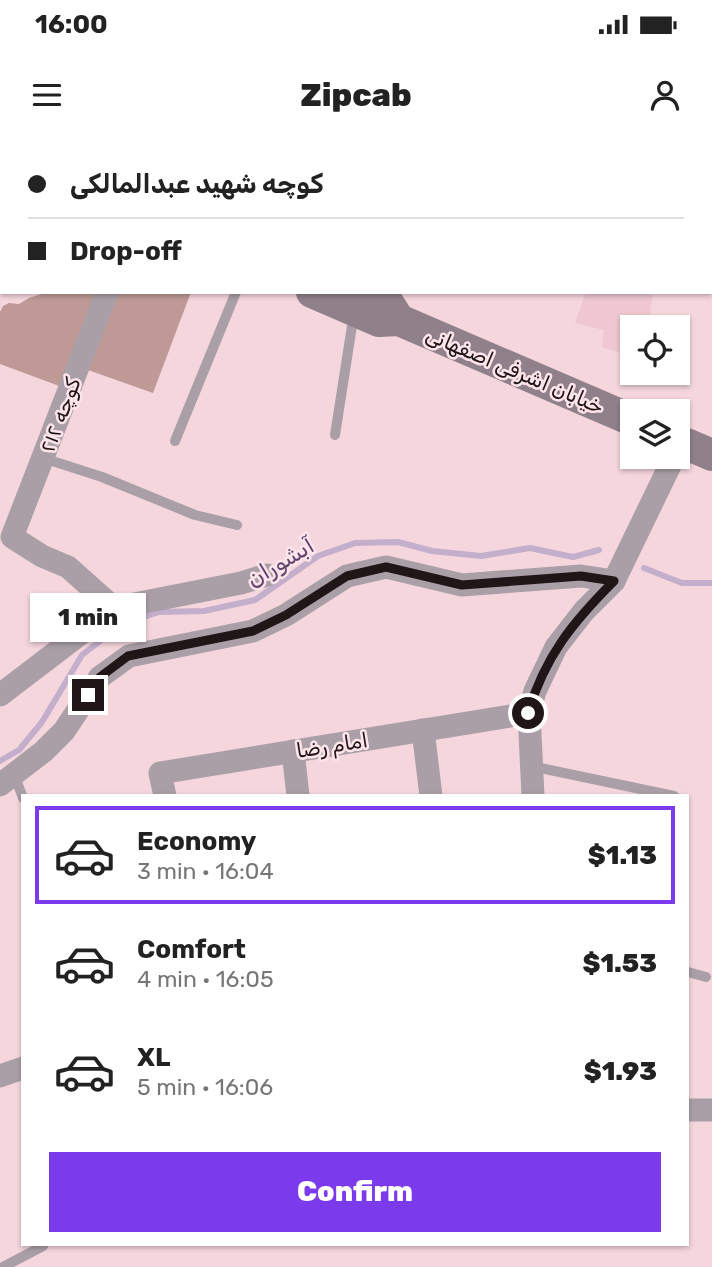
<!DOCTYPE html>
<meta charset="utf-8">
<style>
body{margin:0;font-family:Rubik,Cairo,sans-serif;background:#f2f2f2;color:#222;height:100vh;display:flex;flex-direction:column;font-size:26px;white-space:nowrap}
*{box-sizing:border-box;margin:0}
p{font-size:23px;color:#767676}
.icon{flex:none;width:38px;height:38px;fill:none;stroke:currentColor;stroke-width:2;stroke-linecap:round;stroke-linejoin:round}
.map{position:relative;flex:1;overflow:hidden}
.side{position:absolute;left:21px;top:654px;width:668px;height:452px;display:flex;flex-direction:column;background:#fff;border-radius:0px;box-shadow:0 2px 5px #0004}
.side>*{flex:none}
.guide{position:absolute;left:0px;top:0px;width:712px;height:154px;box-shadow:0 2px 5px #0004;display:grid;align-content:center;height:154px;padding:0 28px;background:#fff}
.buttons{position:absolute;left:620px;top:175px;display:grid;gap:14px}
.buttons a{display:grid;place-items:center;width:70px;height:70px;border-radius:0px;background:#fff;box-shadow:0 2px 5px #0004;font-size:35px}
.end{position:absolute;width:32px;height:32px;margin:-16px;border:9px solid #201618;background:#fff;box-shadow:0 0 0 4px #fff}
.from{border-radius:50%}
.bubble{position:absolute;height:49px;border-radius:0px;background:#fff;box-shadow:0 2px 5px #0004;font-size:23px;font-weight:800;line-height:49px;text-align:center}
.guide b{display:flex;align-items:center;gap:24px;height:66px;font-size:26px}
.guide b+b{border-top:2px solid #e0e0e0}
.guide i{width:18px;height:18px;background:#222}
ul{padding:12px 0 0;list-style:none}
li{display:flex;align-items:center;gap:21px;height:98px;margin:0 14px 10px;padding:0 14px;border:4px solid transparent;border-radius:0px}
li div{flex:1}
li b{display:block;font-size:26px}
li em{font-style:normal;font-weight:800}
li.current{border-color:#7c3aed}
li>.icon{width:63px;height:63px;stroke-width:1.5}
.primary-button{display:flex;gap:14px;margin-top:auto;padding:14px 28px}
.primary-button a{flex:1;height:80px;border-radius:0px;background:#7c3aed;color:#fff;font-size:28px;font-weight:800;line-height:80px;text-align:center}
.status{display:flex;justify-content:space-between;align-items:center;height:49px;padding:0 35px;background:#fff;direction:ltr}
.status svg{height:19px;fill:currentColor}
header{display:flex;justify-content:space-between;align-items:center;height:91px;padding:0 28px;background:#fff;font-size:32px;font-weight:800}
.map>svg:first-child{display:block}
.built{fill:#eec7d0}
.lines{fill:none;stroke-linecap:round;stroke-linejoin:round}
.stream{stroke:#c3afcb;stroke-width:6}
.building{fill:#be9995}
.service{stroke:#aa9fa6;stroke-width:10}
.minor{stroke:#aa9fa6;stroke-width:23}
.secondary{stroke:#90808a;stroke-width:32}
.route{stroke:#201618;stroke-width:9}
.labels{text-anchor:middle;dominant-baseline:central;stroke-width:5;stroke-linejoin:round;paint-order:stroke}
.street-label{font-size:21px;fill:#201618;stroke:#fee5eb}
.water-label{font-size:23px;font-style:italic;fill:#62446c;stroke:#fee5eb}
</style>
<div class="status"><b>16:00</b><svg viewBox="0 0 49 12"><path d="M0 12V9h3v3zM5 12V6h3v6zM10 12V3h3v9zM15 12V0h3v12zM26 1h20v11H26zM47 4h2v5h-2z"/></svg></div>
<header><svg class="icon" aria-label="menu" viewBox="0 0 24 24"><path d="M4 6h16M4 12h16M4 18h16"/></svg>Zipcab<svg class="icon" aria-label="person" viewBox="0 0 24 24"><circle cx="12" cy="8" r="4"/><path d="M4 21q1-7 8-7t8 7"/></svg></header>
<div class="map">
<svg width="712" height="1127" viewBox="0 0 712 1127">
<rect width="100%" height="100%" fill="#f5d6dd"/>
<polygon class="built" points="586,152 653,152 648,186 624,182 620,213 602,207 604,190 575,183"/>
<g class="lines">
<g class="stream">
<polyline points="644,428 682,443 712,443"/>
<polyline points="0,621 19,610 42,582 82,515 122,484 159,472 204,471 255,460 318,416 355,403 398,402 432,411 481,416 530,408 573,417 599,410"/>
</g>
</g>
<g class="building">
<polygon points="48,152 99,152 62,247 0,224 0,172 3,166 9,163 19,164 29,158"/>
<polygon points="118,152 191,152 153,253 88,230"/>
</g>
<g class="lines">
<g class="service">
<polyline points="335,295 354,173"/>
<polyline points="175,301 236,152"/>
<polyline points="43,318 102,337 195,375 237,385"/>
<polyline points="531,626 674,656"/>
<polyline points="14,634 23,658"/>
<polyline points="688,832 706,837"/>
<polyline points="3,1127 43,1106"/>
</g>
<g class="minor">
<polyline points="179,0 180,2"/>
<polyline points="107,152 12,397 42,416 68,427 114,468"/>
<polyline points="0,555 114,468 241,443 267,435"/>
<polyline points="423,590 431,656"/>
<polyline points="293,611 298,656"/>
<polyline points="0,645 44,611 64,591 100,537 129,516 253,491 286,475 347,436 386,427 462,445 581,436 614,441"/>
<polyline points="165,656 160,633 529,573"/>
<polyline points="533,656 529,573 535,551 556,507 584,471 614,441 674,317"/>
<polyline points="0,936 23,928"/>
<polyline points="688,970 712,970"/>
</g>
<g class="secondary">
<polyline points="301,2 305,0"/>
<polyline points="0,104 2,104"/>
<polyline points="0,133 2,133"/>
<polyline points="312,152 379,181 399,180 632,280"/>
<polyline points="372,152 385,158 399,180"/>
<polyline points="677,300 712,315"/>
</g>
</g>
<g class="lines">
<path class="route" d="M88 555 100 537 128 516 253 491 286 475 347 436 386 427 462 445 581 436 614 441C573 482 545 516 528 573"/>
</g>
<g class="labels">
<g class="street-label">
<text transform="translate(515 230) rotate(23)">خیابان اشرفی اصفهانی</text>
<text transform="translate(60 275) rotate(-69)">کوچه ۲۱۲</text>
<text transform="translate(332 605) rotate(-9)">امام رضا</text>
</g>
<g class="water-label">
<text transform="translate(280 422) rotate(-31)">آبشوران</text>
</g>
</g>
</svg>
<div class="buttons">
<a><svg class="icon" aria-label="locate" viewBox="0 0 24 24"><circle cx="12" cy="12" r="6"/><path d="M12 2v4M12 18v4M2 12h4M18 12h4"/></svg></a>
<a><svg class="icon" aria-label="layers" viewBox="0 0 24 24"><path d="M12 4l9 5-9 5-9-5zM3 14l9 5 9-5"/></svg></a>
</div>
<i class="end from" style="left:528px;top:573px"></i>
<i class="end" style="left:88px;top:555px"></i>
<div class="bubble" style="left:30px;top:453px;width:116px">1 min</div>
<div class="guide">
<b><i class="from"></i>کوچه شهید عبدالمالکی</b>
<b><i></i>Drop-off</b>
</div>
<section class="side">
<ul>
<li class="current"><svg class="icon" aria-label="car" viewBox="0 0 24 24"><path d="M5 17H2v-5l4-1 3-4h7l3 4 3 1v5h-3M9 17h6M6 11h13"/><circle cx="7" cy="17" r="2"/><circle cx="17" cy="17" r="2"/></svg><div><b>Economy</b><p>3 min · 16:04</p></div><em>$1.13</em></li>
<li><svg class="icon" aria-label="car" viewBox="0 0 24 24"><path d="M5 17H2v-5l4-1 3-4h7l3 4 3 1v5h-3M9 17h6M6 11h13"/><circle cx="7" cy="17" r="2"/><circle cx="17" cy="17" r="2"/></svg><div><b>Comfort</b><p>4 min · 16:05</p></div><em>$1.53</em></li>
<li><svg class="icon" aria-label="car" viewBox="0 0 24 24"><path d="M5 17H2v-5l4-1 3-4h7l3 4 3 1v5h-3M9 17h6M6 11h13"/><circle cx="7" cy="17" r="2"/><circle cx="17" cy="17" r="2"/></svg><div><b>XL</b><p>5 min · 16:06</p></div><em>$1.93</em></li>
</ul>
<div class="primary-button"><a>Confirm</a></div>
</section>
</div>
